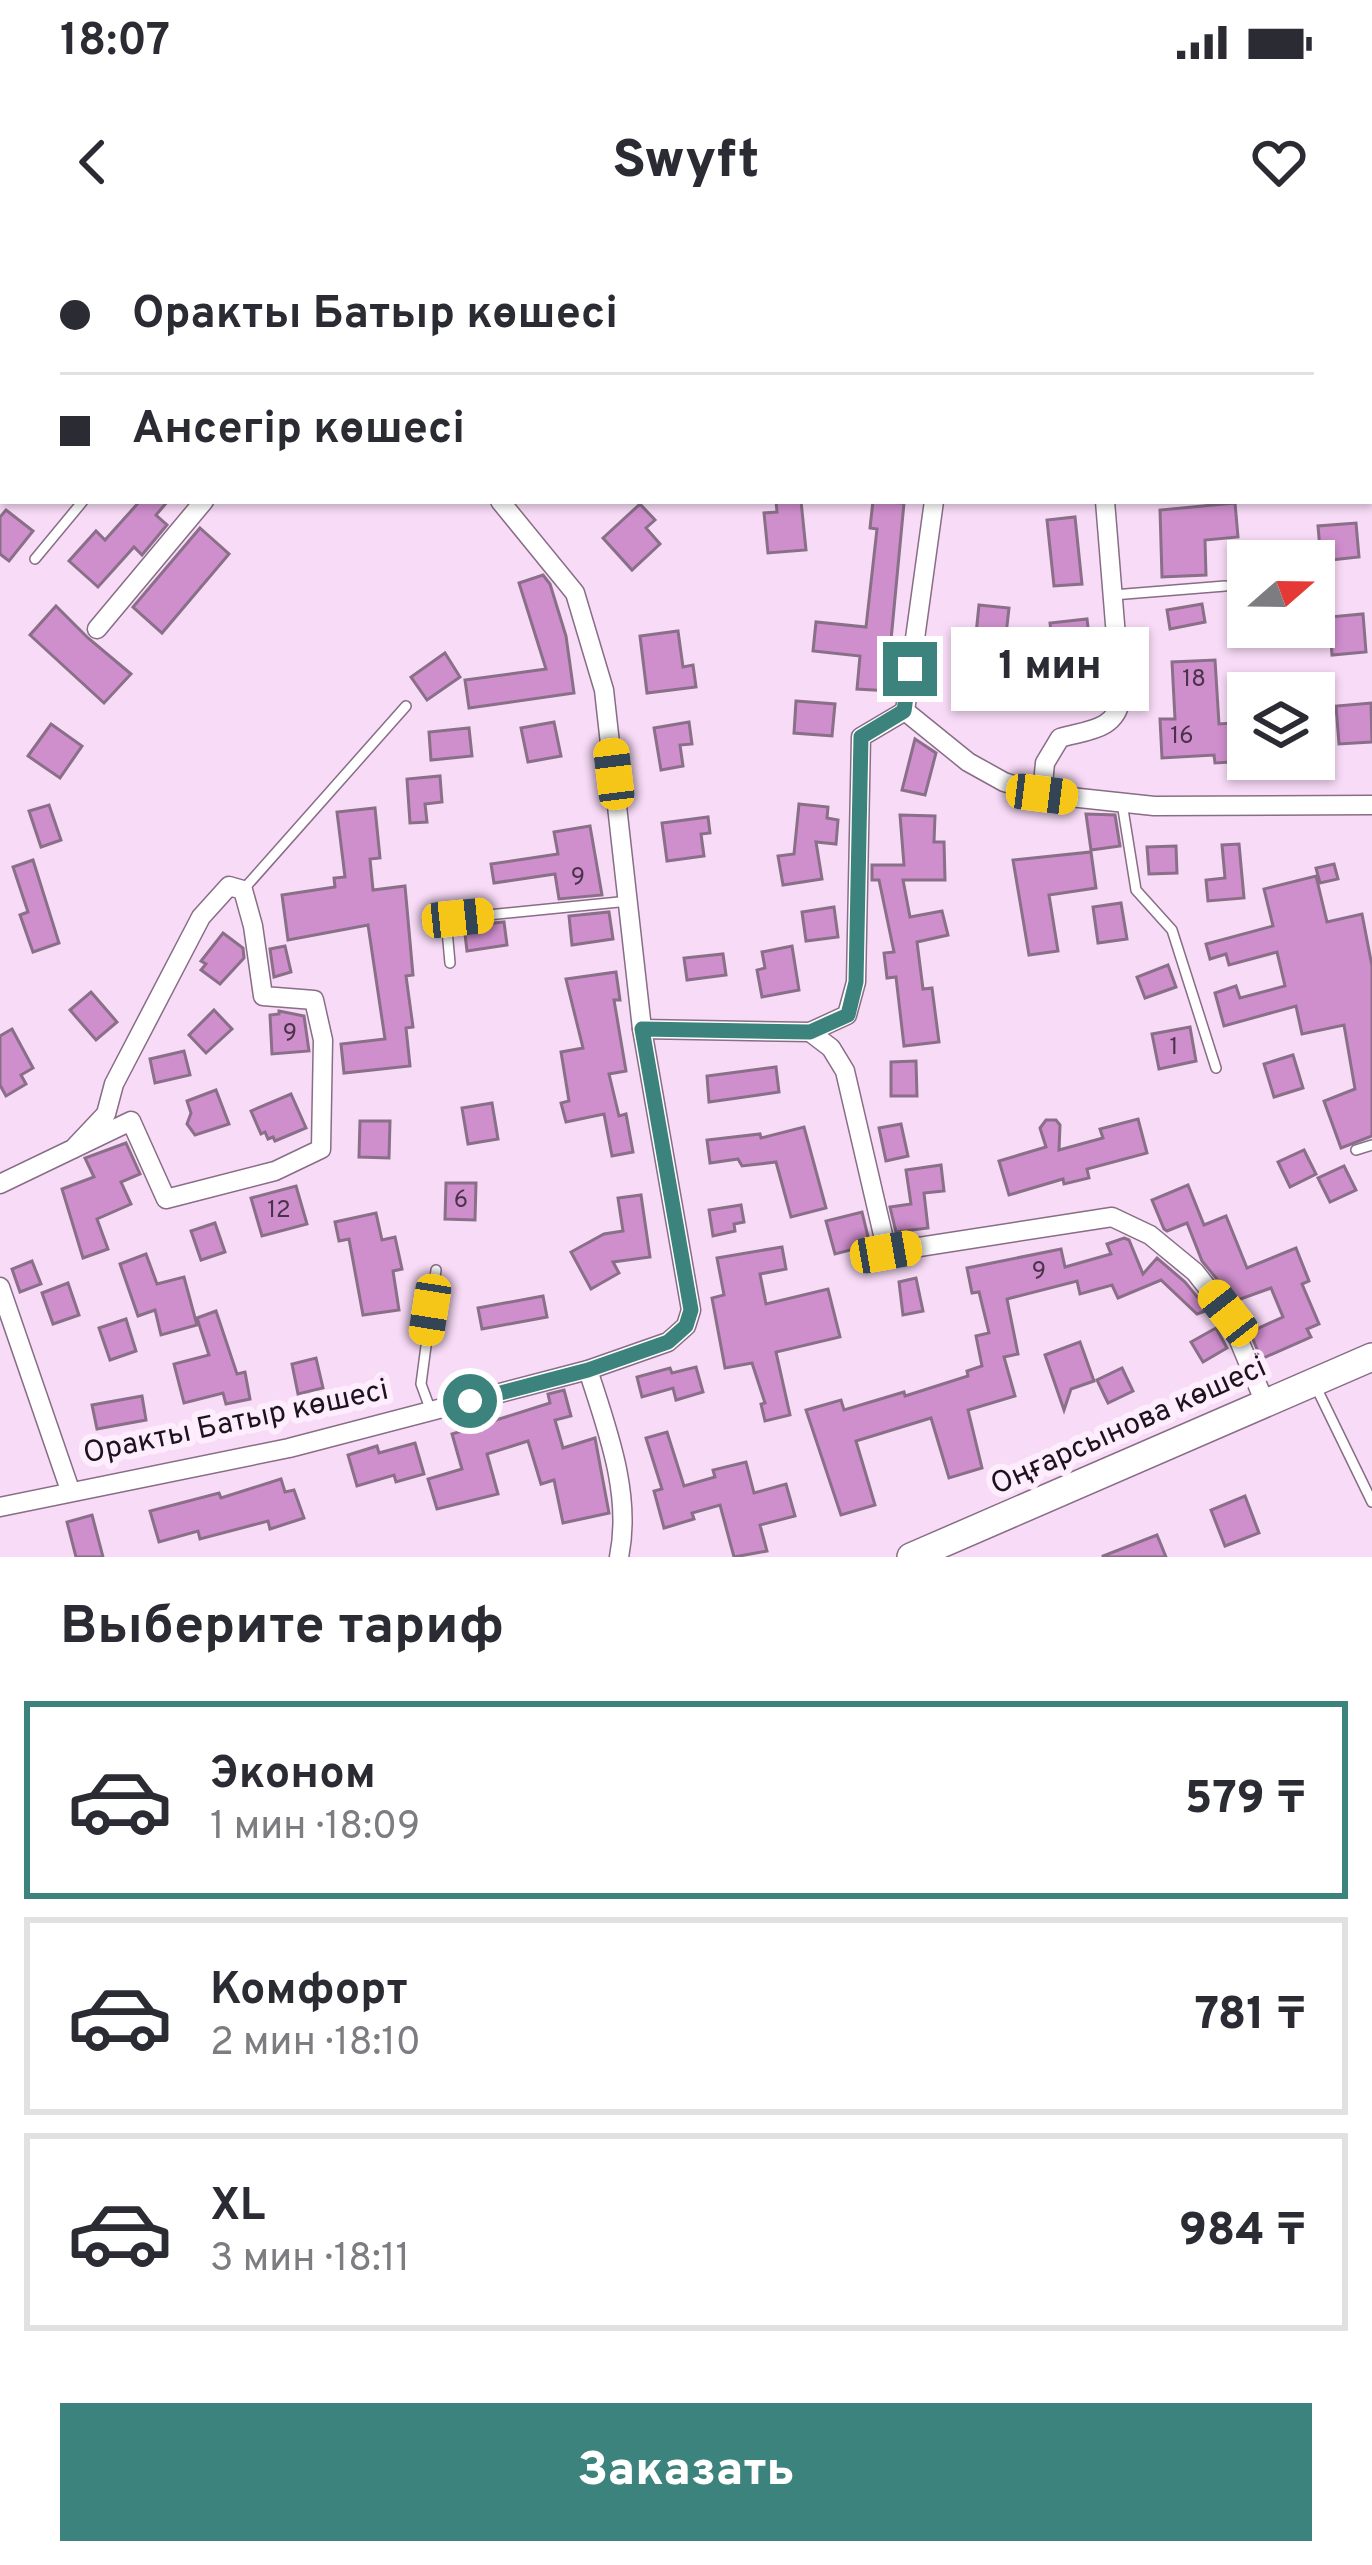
<!DOCTYPE html>
<html lang="ru">
<meta charset="utf-8">
<style>
body{margin:0;font-family:Overpass,sans-serif;background:#f7f7f7;color:#2b2b33;height:100vh;display:flex;flex-direction:column;font-size:45px;white-space:nowrap}
*{box-sizing:border-box;margin:0}
p{font-size:39px;color:#7c7c81}
.icon{flex:none;width:66px;height:66px;fill:none;stroke:currentColor;stroke-width:2;stroke-linecap:round;stroke-linejoin:round}
.map{position:relative;height:1317px;overflow:hidden}
.sheet{display:flex;flex-direction:column;background:#fff;flex:1}
.sheet>*{flex:none}
.hud{position:absolute;left:0px;top:0px;width:1374px;height:264px;box-shadow:0 3px 9px #0004;display:grid;align-content:center;height:264px;padding:0 60px;background:#fff}
.needle{width:78px;rotate:70deg}
.fabs{position:absolute;left:1227px;top:300px;display:grid;gap:24px}
.fabs a{display:grid;place-items:center;width:108px;height:108px;border-radius:0px;background:#fff;box-shadow:0 3px 9px #0004;font-size:60px}
.end{position:absolute;width:54px;height:54px;margin:-27px;border:15px solid #3c837d;background:#fff;box-shadow:0 0 0 6px #fff}
.from{border-radius:50%}
.bubble{position:absolute;height:84px;border-radius:0px;background:#fff;box-shadow:0 3px 9px #0004;font-size:39px;font-weight:800;line-height:84px;text-align:center}
.car{position:absolute;width:36px;height:72px;margin:-36px -18px;border-radius:15px;box-shadow:0 0 9px 3px #0007;background:linear-gradient(#f5c518 24%,#345 0 40%,#f5c518 0 76%,#345 0 86%,#f5c518 0)}
.hud b{display:flex;align-items:center;gap:42px;height:114px;font-size:45px}
.hud b+b{border-top:3px solid #e1e1e2}
.hud i{width:30px;height:30px;background:#2b2b33}
ul{padding:0;list-style:none}
li{display:flex;align-items:center;gap:36px;height:198px;margin:0 24px 18px;padding:0 36px;border:6px solid #e1e1e2;border-radius:0px}
li div{flex:1}
li b{display:block;font-size:45px}
li em{font-style:normal;font-weight:800}
li.selected{border-color:#3c837d}
li>.icon{width:108px;height:108px;stroke-width:1.5}
h2{padding:0 60px;font-size:54px;line-height:144px}
.cta{display:flex;gap:24px;margin-top:auto;padding:24px 60px}
.cta a{flex:1;height:138px;border-radius:0px;background:#3c837d;color:#fff;font-size:48px;font-weight:800;line-height:138px;text-align:center}
.status{display:flex;justify-content:space-between;align-items:center;height:84px;padding:0 60px;background:#fff;direction:ltr}
.status svg{height:33px;fill:currentColor}
header{display:flex;justify-content:space-between;align-items:center;height:156px;padding:0 60px;background:#fff;font-size:54px;font-weight:800}
.map>svg:first-child{display:block}
.building{fill:#cf8fcd;stroke:#896f87;stroke-width:3}
.lines{fill:none;stroke-linecap:round;stroke-linejoin:round}
.lane-casing{stroke:#876d85;stroke-width:12}
.street-casing{stroke:#876d85;stroke-width:21}
.secondary-casing{stroke:#876d85;stroke-width:30}
.lane{stroke:#fff;stroke-width:9}
.street{stroke:#fff;stroke-width:18}
.secondary{stroke:#fff;stroke-width:27}
.route{stroke:#3c837d;stroke-width:15}
.labels{text-anchor:middle;dominant-baseline:central;stroke-width:12;stroke-linejoin:round;paint-order:stroke}
.number-label{font-size:24px;fill:#4a3249}
.street-label{font-size:30px;fill:#1d131d;stroke:#feedfd}
</style>
<div class="status"><b>18:07</b><svg viewBox="0 0 49 12"><path d="M0 12V9h3v3zM5 12V6h3v6zM10 12V3h3v9zM15 12V0h3v12zM26 1h20v11H26zM47 4h2v5h-2z"/></svg></div>
<header><svg class="icon" aria-label="back" viewBox="0 0 24 24"><path d="M15 5l-7 7 7 7"/></svg>Swyft<svg class="icon" aria-label="heart" viewBox="0 0 24 24"><path d="M12 20l-8-8c-3-5 5-10 8-4 3-6 11-1 8 4z"/></svg></header>
<div class="map">
<svg width="1372" height="1317" viewBox="0 0 1372 1317">
<rect width="100%" height="100%" fill="#f8dbf7"/>
<g class="building">
<polygon points="140,261 168,261 156,275 167,285 142,315 134,307 98,347 69,321 96,291 105,300"/>
<polygon points="776,261 801,261 806,310 768,313 764,273 777,272"/>
<polygon points="873,261 904,263 891,400 899,401 898,421 892,420 890,451 857,449 860,416 813,411 816,382 866,387 877,289 870,288"/>
<polygon points="1235,263 1238,297 1205,300 1206,335 1162,337 1160,270"/>
<polygon points="640,264 655,280 646,288 660,304 632,330 603,298"/>
<polygon points="6,270 33,291 9,321 0,314 0,277"/>
<polygon points="1075,277 1082,344 1054,346 1047,280"/>
<polygon points="1356,283 1359,317 1321,321 1318,286"/>
<polygon points="200,288 229,314 162,393 133,367"/>
<polygon points="543,335 550,344 566,396 574,453 469,468 465,440 546,429 519,343"/>
<polygon points="1202,364 1205,382 1170,389 1167,370"/>
<polygon points="979,365 1009,368 1004,412 1013,413 1009,442 979,438 984,395 976,394"/>
<polygon points="56,366 88,398 131,434 104,463 30,395"/>
<polygon points="1363,374 1366,412 1332,415 1329,377"/>
<polygon points="1087,379 1097,461 1060,464 1050,383"/>
<polygon points="678,391 683,427 693,425 696,447 647,453 640,396"/>
<polygon points="445,413 460,437 427,460 411,437"/>
<polygon points="1215,420 1219,484 1248,482 1248,521 1215,523 1214,515 1162,518 1160,479 1175,479 1172,422"/>
<polygon points="796,461 835,464 832,496 794,493"/>
<polygon points="1371,463 1372,502 1339,504 1336,466"/>
<polygon points="554,482 561,516 528,522 521,488"/>
<polygon points="689,482 692,504 680,505 683,526 661,530 654,488"/>
<polygon points="51,484 82,506 60,538 28,516"/>
<polygon points="469,488 472,516 431,520 429,492"/>
<polygon points="915,499 936,513 925,555 902,550"/>
<polygon points="440,536 442,562 425,564 427,582 410,583 407,539"/>
<polygon points="799,564 828,567 827,578 838,580 836,604 816,602 822,639 783,645 778,616 794,614"/>
<polygon points="49,565 61,600 41,607 29,571"/>
<polygon points="375,568 380,618 370,619 373,650 405,646 413,735 406,736 413,787 406,788 410,826 344,833 341,804 385,799 368,685 288,700 282,655 335,647 334,638 345,637 337,572"/>
<polygon points="1086,574 1115,575 1120,606 1091,610"/>
<polygon points="900,575 935,576 934,602 944,602 945,640 903,640 910,677 942,671 948,695 917,702 923,749 932,748 939,802 904,806 896,737 887,738 884,713 894,712 879,640 872,640 872,625 904,625"/>
<polygon points="708,577 710,593 701,594 704,616 667,621 662,583"/>
<polygon points="590,586 602,655 559,659 555,634 494,643 491,624 558,614 554,592"/>
<polygon points="1239,604 1244,658 1208,661 1206,640 1225,638 1222,605"/>
<polygon points="1176,606 1177,633 1149,634 1147,607"/>
<polygon points="1091,612 1096,648 1049,655 1058,711 1029,715 1013,620"/>
<polygon points="33,620 59,703 33,712 20,675 28,672 13,627"/>
<polygon points="1334,624 1338,639 1320,643 1316,628"/>
<polygon points="1316,636 1327,682 1362,674 1372,726 1372,896 1341,908 1324,861 1355,849 1344,785 1302,794 1296,766 1224,786 1215,753 1236,746 1240,758 1285,746 1277,712 1229,725 1226,714 1210,719 1206,704 1273,686 1264,649"/>
<polygon points="1121,663 1127,699 1098,703 1093,667"/>
<polygon points="834,667 838,697 806,701 802,672"/>
<polygon points="609,672 613,699 572,705 569,676"/>
<polygon points="504,682 507,705 467,711 464,686"/>
<polygon points="223,693 243,708 244,718 220,744 201,730 206,724 201,721"/>
<polygon points="285,706 291,732 274,737 270,709"/>
<polygon points="792,706 799,750 762,757 757,730 765,728 762,712"/>
<polygon points="723,714 726,735 687,740 684,718"/>
<polygon points="1168,725 1176,747 1145,758 1137,737"/>
<polygon points="616,732 620,760 614,760 626,831 609,834 619,876 626,874 633,912 612,916 604,874 566,882 561,863 569,861 561,812 583,808 566,739"/>
<polygon points="91,752 117,782 96,800 70,770"/>
<polygon points="214,770 232,789 206,813 189,795"/>
<polygon points="279,771 304,776 309,811 272,814 270,775 279,774"/>
<polygon points="1190,787 1196,821 1159,829 1152,794"/>
<polygon points="12,789 33,828 21,835 26,844 6,856 0,845 0,796"/>
<polygon points="184,811 190,835 155,843 150,819"/>
<polygon points="1293,815 1303,848 1274,857 1264,824"/>
<polygon points="916,821 917,856 891,856 891,822"/>
<polygon points="776,827 779,852 709,862 707,836"/>
<polygon points="216,850 229,884 195,895 187,884 191,873 187,861"/>
<polygon points="291,854 306,888 275,901 273,897 268,899 265,892 261,894 251,871"/>
<polygon points="492,863 498,899 468,904 462,868"/>
<polygon points="1138,879 1147,913 1087,929 1089,938 1064,944 1063,939 1009,955 999,921 1046,907 1040,888 1046,880 1056,880 1060,885 1059,910 1103,898 1100,889"/>
<polygon points="360,881 390,881 389,918 359,917"/>
<polygon points="901,884 908,916 886,921 879,888"/>
<polygon points="804,887 826,968 791,977 776,922 742,926 738,919 710,923 707,900 760,894 761,898"/>
<polygon points="126,903 140,934 121,942 131,964 97,979 108,1009 83,1018 62,949 94,937 85,918"/>
<polygon points="1304,910 1316,934 1290,947 1278,922"/>
<polygon points="941,925 944,951 924,953 928,988 896,992 890,967 911,964 906,930"/>
<polygon points="1344,926 1356,950 1330,962 1318,938"/>
<polygon points="446,943 476,943 475,980 445,979"/>
<polygon points="1188,945 1204,985 1226,976 1247,1028 1296,1008 1309,1041 1302,1044 1319,1084 1307,1089 1311,1097 1261,1119 1250,1092 1283,1077 1271,1048 1235,1061 1202,1021 1187,983 1167,991 1164,989 1152,960"/>
<polygon points="296,946 307,984 262,996 251,958"/>
<polygon points="641,955 650,1017 613,1022 619,1033 591,1049 571,1012 604,994 623,991 618,958"/>
<polygon points="741,965 744,982 734,984 735,991 713,996 709,970"/>
<polygon points="862,972 870,1005 835,1014 826,981"/>
<polygon points="376,973 382,1000 395,997 402,1029 393,1031 399,1070 363,1075 349,999 339,1001 335,982"/>
<polygon points="215,983 225,1012 201,1020 191,991"/>
<polygon points="1124,998 1129,1000 1143,1034 1157,1018 1185,1042 1208,1070 1197,1074 1161,1040 1118,1058 1112,1045 1080,1054 1077,1041 1007,1059 1018,1114 1004,1117 1015,1156 968,1170 982,1228 949,1238 931,1178 856,1201 875,1265 841,1275 806,1170 841,1160 844,1170 904,1152 905,1156 968,1136 967,1131 982,1126 976,1096 989,1093 979,1052 972,1053 967,1028 1061,1009 1065,1027 1111,1014 1107,1004"/>
<polygon points="782,1007 786,1029 760,1034 766,1064 828,1049 840,1097 776,1112 790,1175 765,1181 761,1164 765,1163 752,1123 725,1128 712,1058 724,1055 717,1018"/>
<polygon points="146,1014 157,1044 184,1037 197,1085 161,1095 155,1070 138,1076 120,1024"/>
<polygon points="32,1021 41,1044 20,1052 12,1029"/>
<polygon points="916,1038 923,1071 903,1075 899,1042"/>
<polygon points="68,1043 79,1075 53,1084 42,1053"/>
<polygon points="543,1056 547,1077 482,1089 478,1068"/>
<polygon points="216,1071 237,1134 245,1132 250,1159 226,1164 223,1153 184,1163 174,1124 209,1115 197,1078"/>
<polygon points="126,1079 136,1111 110,1120 99,1088"/>
<polygon points="1216,1088 1227,1108 1203,1122 1191,1102"/>
<polygon points="1080,1102 1094,1141 1071,1149 1064,1170 1045,1115"/>
<polygon points="316,1118 323,1148 298,1154 292,1124"/>
<polygon points="696,1127 703,1152 676,1160 673,1148 642,1157 637,1137 670,1128 672,1133"/>
<polygon points="1122,1128 1133,1151 1108,1163 1097,1140"/>
<polygon points="564,1150 571,1176 555,1180 563,1208 595,1198 609,1273 563,1283 554,1240 541,1244 528,1201 487,1214 498,1254 437,1269 428,1239 462,1229 452,1194 550,1163 548,1154"/>
<polygon points="142,1156 146,1180 97,1189 92,1165"/>
<polygon points="667,1192 684,1246 715,1237 713,1230 746,1222 754,1253 786,1244 795,1276 760,1285 767,1311 734,1317 720,1265 692,1273 694,1279 664,1288 654,1251 662,1249 646,1198"/>
<polygon points="415,1203 424,1234 396,1242 394,1235 357,1246 348,1215 377,1206 379,1213"/>
<polygon points="281,1239 285,1252 294,1250 304,1278 270,1289 268,1281 200,1299 198,1291 159,1302 150,1271 219,1253 221,1258"/>
<polygon points="1245,1256 1259,1293 1225,1306 1211,1270"/>
<polygon points="92,1275 103,1317 76,1317 67,1282"/>
<polygon points="1157,1295 1166,1317 1103,1317 1103,1316"/>
</g>
<g class="lines">
<defs>
<g id="lane">
<polyline points="464,3 466,0"/>
<polyline points="35,319 83,261"/>
<polyline points="1113,355 1225,346"/>
<polyline points="1122,563 1136,650 1172,690 1216,828"/>
<polyline points="243,650 406,466"/>
<polyline points="450,723 447,690 458,678 629,661"/>
<polyline points="1356,910 1372,905"/>
<polyline points="1316,1147 1372,1262"/>
<polyline points="431,1171 421,1144 436,1030"/>
</g>
<g id="street">
<polyline points="274,0 277,3"/>
<polyline points="917,0 918,3"/>
<polyline points="1353,0 1353,3"/>
<polyline points="519,3 523,0"/>
<polyline points="1165,3 1176,0"/>
<polyline points="1371,238 1372,253"/>
<polyline points="97,389 204,261"/>
<polyline points="905,471 968,522 1004,542 1042,554 1154,566 1372,565"/>
<polyline points="905,471 934,261"/>
<path d="M1042 554 1045 523 1060 498C1087 490 1116 491 1121 458L1105 261"/>
<polyline points="642,789 810,792 847,775 856,742 861,497 905,471"/>
<polyline points="810,792 831,808 845,831 887,1012 1112,977 1150,995 1195,1032 1228,1074 1265,1163"/>
<polyline points="0,944 131,881 166,959 275,931 321,909 323,800 314,760 263,756 253,686 243,650 229,646 201,677 114,844 106,874 73,909"/>
<polyline points="0,1047 70,1250"/>
<path d="M588 1130C607 1189 632 1254 619 1317"/>
<polyline points="0,1267 289,1208 588,1130 668,1102 686,1086 691,1070 642,789 604,450 575,353 500,261"/>
</g>
<polyline id="secondary" points="911,1317 1372,1117"/>
</defs>
<use href="#lane" class="lane-casing"/>
<use href="#street" class="street-casing"/>
<use href="#secondary" class="secondary-casing"/>
<use href="#lane" class="lane"/>
<use href="#street" class="street"/>
<use href="#secondary" class="secondary"/>
</g>
<g class="lines">
<polyline class="route" points="470,1161 588,1130 668,1102 686,1086 691,1070 642,789 810,792 848,775 856,742 861,497 904,471 910,429"/>
</g>
<g class="labels">
<g class="number-label">
<text x="1194" y="440">18</text>
<text x="1182" y="497">16</text>
<text x="578" y="638">9</text>
<text x="290" y="794">9</text>
<text x="1174" y="808">1</text>
<text x="461" y="961">6</text>
<text x="279" y="971">12</text>
<text x="1039" y="1032">9</text>
</g>
<g class="street-label">
<text transform="translate(236 1183) rotate(-12)">Оракты Батыр көшесі</text>
<text transform="translate(1129 1187) rotate(-24)">Оңғарсынова көшесі</text>
</g>
</g>
</svg>
<div class="fabs">
<a><svg class="needle" viewBox="-14 -14 28 28"><path d="M0-13l5 13h-10z" fill="#e53935"/><path d="M0 13l5-13h-10z" fill="#7c7c81"/></svg></a>
<a><svg class="icon" aria-label="layers" viewBox="0 0 24 24"><path d="M12 4l9 5-9 5-9-5zM3 14l9 5 9-5"/></svg></a>
</div>
<i class="end from" style="left:470px;top:1161px"></i>
<i class="end" style="left:910px;top:429px"></i>
<div class="bubble" style="left:951px;top:387px;width:198px">1 мин</div>
<i class="car" style="left:614px;top:534px;rotate:353deg"></i>
<i class="car" style="left:1042px;top:554px;rotate:97deg"></i>
<i class="car" style="left:458px;top:678px;rotate:84deg"></i>
<i class="car" style="left:886px;top:1012px;rotate:80deg"></i>
<i class="car" style="left:430px;top:1070px;rotate:189deg"></i>
<i class="car" style="left:1228px;top:1073px;rotate:322deg"></i>
<div class="hud">
<b><i class="from"></i>Оракты Батыр көшесі</b>
<b><i></i>Ансегір көшесі</b>
</div>
</div>
<section class="sheet">
<h2>Выберите тариф</h2>
<ul>
<li class="selected"><svg class="icon" aria-label="car" viewBox="0 0 24 24"><path d="M5 17H2v-5l4-1 3-4h7l3 4 3 1v5h-3M9 17h6M6 11h13"/><circle cx="7" cy="17" r="2"/><circle cx="17" cy="17" r="2"/></svg><div><b>Эконом</b><p>1 мин · 18:09</p></div><em>579 ₸</em></li>
<li><svg class="icon" aria-label="car" viewBox="0 0 24 24"><path d="M5 17H2v-5l4-1 3-4h7l3 4 3 1v5h-3M9 17h6M6 11h13"/><circle cx="7" cy="17" r="2"/><circle cx="17" cy="17" r="2"/></svg><div><b>Комфорт</b><p>2 мин · 18:10</p></div><em>781 ₸</em></li>
<li><svg class="icon" aria-label="car" viewBox="0 0 24 24"><path d="M5 17H2v-5l4-1 3-4h7l3 4 3 1v5h-3M9 17h6M6 11h13"/><circle cx="7" cy="17" r="2"/><circle cx="17" cy="17" r="2"/></svg><div><b>XL</b><p>3 мин · 18:11</p></div><em>984 ₸</em></li>
</ul>
<div class="cta"><a>Заказать</a></div>
</section>
